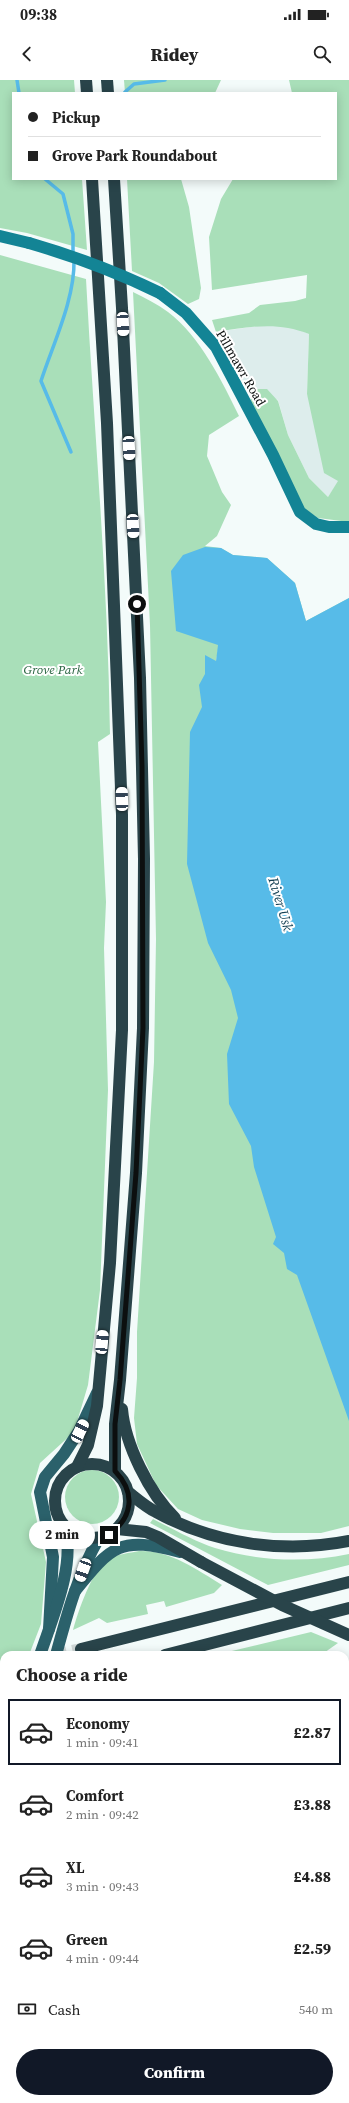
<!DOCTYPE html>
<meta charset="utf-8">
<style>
body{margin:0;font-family:"Source Serif 4",serif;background:#f6f6f6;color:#222;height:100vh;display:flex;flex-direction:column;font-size:15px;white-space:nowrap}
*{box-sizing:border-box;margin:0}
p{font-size:13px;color:#767676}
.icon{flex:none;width:22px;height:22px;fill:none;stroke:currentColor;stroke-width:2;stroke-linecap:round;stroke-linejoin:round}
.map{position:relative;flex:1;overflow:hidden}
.details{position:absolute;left:0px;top:1571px;width:349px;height:452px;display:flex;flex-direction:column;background:#fff;border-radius:12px 12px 0 0;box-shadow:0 2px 10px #0003}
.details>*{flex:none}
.hud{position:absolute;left:12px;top:12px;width:325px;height:88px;border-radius:0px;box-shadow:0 2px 10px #0003;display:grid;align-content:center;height:88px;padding:0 16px;background:#fff}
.end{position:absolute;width:18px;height:18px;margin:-9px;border:5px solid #0c0f0f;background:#fff;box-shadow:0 0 0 2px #fff}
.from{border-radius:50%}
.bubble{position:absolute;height:28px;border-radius:14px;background:#fff;box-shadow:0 2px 10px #0003;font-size:13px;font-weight:800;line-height:28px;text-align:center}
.car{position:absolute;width:12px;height:24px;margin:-12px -6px;border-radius:5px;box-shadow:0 0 3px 1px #0007;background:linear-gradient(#fff 24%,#345 0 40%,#fff 0 76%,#345 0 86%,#fff 0)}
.hud b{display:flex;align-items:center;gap:14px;height:38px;font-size:15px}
.hud b+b{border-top:1px solid #e0e0e0}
.hud i{width:10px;height:10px;background:#222}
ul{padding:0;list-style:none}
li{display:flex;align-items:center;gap:12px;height:66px;margin:0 8px 6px;padding:0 8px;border:2px solid transparent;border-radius:0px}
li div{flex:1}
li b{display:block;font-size:15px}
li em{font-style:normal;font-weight:800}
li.selected{border-color:#111827}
li>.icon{width:36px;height:36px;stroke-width:1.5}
h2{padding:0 16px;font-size:18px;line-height:48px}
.pay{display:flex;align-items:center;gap:10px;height:44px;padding:0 16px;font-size:15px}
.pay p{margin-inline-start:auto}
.action{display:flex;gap:8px;margin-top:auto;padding:8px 16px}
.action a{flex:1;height:46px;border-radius:24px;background:#111827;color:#fff;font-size:16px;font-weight:800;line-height:46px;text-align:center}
.status{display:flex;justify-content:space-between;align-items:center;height:28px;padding:0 20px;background:#fff;direction:ltr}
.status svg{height:11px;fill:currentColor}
header{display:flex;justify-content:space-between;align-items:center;height:52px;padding:0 16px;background:#fff;font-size:18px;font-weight:800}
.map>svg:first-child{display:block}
.built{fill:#ddedec}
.green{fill:#a9dfb9}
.water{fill:#57bbe8}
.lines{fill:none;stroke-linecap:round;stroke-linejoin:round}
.stream{stroke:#57bbe8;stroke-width:3.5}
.highway-tunnel{stroke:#d0d8d7;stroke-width:12;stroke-dasharray:12 6;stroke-linecap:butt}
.street{stroke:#62adbc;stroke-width:10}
.secondary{stroke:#138495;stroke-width:12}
.primary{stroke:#2b616b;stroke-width:12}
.highway{stroke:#29444a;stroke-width:12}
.secondary-bridge{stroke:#138495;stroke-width:12}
.highway-bridge{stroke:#29444a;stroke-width:12}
.route{stroke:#0c0f0f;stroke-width:5}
.labels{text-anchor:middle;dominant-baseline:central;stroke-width:4;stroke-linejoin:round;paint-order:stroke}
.street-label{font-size:13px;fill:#0c0f0f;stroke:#fff}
.park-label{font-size:13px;font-style:italic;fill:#27633f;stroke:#fff}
.water-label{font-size:14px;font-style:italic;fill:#164154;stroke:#fff}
</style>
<div class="status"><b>09:38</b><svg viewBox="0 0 49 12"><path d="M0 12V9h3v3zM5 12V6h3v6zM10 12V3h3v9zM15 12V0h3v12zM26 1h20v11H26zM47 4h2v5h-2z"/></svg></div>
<header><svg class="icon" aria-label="back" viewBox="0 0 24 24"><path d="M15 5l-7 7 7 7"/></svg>Ridey<svg class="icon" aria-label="search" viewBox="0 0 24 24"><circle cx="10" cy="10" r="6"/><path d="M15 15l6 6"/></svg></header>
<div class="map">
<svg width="349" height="2023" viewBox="0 0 349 2023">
<rect width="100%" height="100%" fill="#f3fbfa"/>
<g class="built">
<polygon points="264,245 293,247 309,254 307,314 339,401 328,417 309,398 288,355 278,320 256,309 252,313 235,289 216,252"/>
<polygon points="345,1598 349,1598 349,1740 345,1739"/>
<polygon points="349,1745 349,1962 345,1969 345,1752"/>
<polygon points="186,2019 293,2019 289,2023 185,2023"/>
</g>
<g class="green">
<polygon points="0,0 74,0 75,13 13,13 13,99 82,99 87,170 27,153 0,148"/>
<polygon points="124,0 221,0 215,13 125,13"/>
<path d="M289 0H349V442L318 438 302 427 250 323 252 313 256 309H267L278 321 288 355 309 398 328 417 338 401 324 393 307 314 309 254C277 241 249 247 216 252L212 240 249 233 260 225 295 221 306 218 307 195 212 210 209 157 221 119 233 99H336V13H292Z"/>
<polygon points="127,99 181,99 189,127 201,208 199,219 188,224 159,203 132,191"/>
<path d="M0 175 86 199C94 350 108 502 110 654L98 662 106 822 104 868 108 1010 100 1210 88 1305 74 1352 40 1383 31 1414 46 1482 41 1544 29 1575H4V1640L0 1650Z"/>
<path d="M133 212C145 218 157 224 168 232 200 256 222 301 239 336L209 355 207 376 222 412 231 425 217 456 205 466 221 468 233 475 267 478 295 503 306 541 349 518V535L218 570 216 581 349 1187V1446L321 1453H273L240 1449 202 1440 178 1429 156 1405 137 1364 134 1338 137 1298V1252L154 982 156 859 150 545Z"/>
<circle cx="92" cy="1417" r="27"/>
<path d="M153 1439C173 1449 194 1461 215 1468 257 1481 306 1483 349 1474V1485L268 1505 150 1443Z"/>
<path d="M139 1471C170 1470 196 1489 222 1505L214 1513 166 1527 164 1521 146 1525 148 1534 107 1543 99 1538 73 1550C78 1532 92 1489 109 1479 117 1474 130 1473 139 1471Z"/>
<polygon points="311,1552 338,1563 321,1575 215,1575"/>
<polygon points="0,1794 4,1795 4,1839 0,1840"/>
</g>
<g class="water">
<polygon points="205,467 221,468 233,475 267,478 295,503 306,541 349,518 349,1341 297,1195 287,1189 284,1173 273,1164 276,1157 254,1087 251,1066 229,1024 227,974 238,938 231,910 208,863 187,784 190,652 202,627 199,605 205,594 205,575 216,581 218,565 176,551 171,491 183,475"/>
<polygon points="349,1980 349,2023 314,2023 317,2019 345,2019 345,1985"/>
</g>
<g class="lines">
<g class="stream">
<polyline points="17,0 19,13"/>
<polyline points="125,12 134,4 165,0"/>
<polyline points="45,99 63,114 73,154 73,174"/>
<path d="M71 372 41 301C53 264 75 219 74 180"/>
</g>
<g class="highway-tunnel">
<polyline points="55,1575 81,1569"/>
<polyline points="0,1588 4,1587"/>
<polyline points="0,1615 4,1614"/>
</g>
<g class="street">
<polyline points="345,1635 347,1606"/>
<polyline points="0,1950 4,1952"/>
<polyline points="0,1970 4,1971"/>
<polyline points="174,2023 175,2019"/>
</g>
<g class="secondary">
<polyline points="0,156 29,163"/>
<polyline points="160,213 186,233 216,267 273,375 300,432 316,444 329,447 349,447"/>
</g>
<g class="primary">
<path d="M75 1511C112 1465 120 1456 180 1472"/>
<polyline points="49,1549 53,1477 40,1412 45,1397 64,1374 79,1351 97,1313"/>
<path d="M40 1575C52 1539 77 1482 64 1446"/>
<path d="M56 1575C67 1534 78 1494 99 1458"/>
<polyline points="0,1674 4,1665"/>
<polyline points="0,1713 4,1704"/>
</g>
<g class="highway">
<polyline points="86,0 87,13"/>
<polyline points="107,0 108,13"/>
<polyline points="114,99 122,228 140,598 144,779 143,948 136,1093 120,1300 115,1344 115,1391"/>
<path d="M122 1329C125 1364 149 1413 175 1438"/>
<circle cx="92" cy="1421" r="37"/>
<polyline points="77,1387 88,1365 97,1326 110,1183 122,950 122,735 107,343 92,99"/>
<path d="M128 1412C137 1419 146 1427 156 1432 214 1464 284 1474 349 1461"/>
<polyline points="117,1449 146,1452 158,1457 201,1482"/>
<polyline points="81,1569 349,1502"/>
<polyline points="165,1575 349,1528"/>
</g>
<path class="secondary-bridge" d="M29 163C74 176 117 192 160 213"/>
<polyline class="highway-bridge" points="201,1482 282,1525 349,1555"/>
</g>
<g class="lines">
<path class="route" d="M109 1455C133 1437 136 1413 115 1391V1344L120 1300 136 1093 143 948 142 687 137 524"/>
</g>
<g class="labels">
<g class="street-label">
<text transform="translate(241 288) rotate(60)">Pillmawr Road</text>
</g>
<g class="park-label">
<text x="53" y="589">Grove Park</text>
</g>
<g class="water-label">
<text transform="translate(281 824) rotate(73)">River Usk</text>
</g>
</g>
</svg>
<i class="end from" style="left:137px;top:524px"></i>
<i class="end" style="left:109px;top:1455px"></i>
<div class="bubble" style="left:29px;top:1441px;width:66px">2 min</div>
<i class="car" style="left:123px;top:244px;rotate:177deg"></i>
<i class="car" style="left:129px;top:368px;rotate:177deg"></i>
<i class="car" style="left:133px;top:446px;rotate:177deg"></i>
<i class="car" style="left:122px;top:719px;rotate:358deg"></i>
<i class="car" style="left:102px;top:1262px;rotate:5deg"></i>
<i class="car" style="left:80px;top:1351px;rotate:26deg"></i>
<i class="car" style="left:83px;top:1490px;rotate:200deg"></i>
<div class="hud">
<b><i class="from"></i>Pickup</b>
<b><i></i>Grove Park Roundabout</b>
</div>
<section class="details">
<h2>Choose a ride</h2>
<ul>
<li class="selected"><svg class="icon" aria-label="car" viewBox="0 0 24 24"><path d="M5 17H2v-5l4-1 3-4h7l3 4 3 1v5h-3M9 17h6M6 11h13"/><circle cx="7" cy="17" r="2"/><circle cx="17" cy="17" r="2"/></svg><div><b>Economy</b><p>1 min · 09:41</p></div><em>£2.87</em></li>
<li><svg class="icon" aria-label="car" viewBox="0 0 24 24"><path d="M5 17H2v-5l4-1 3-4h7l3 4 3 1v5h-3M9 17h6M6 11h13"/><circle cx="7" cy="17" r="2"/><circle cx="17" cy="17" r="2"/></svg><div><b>Comfort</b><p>2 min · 09:42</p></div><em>£3.88</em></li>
<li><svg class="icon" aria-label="car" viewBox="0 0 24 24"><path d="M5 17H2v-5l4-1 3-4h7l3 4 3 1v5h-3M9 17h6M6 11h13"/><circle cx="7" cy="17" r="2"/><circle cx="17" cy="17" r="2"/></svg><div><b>XL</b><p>3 min · 09:43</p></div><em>£4.88</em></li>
<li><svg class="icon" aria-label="car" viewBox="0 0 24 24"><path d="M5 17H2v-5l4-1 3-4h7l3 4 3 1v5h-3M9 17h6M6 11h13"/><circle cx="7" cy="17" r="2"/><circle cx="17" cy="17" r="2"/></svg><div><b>Green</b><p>4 min · 09:44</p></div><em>£2.59</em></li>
</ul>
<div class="pay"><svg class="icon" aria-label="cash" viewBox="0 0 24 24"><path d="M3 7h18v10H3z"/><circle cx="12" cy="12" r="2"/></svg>Cash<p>540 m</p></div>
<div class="action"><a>Confirm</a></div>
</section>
</div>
